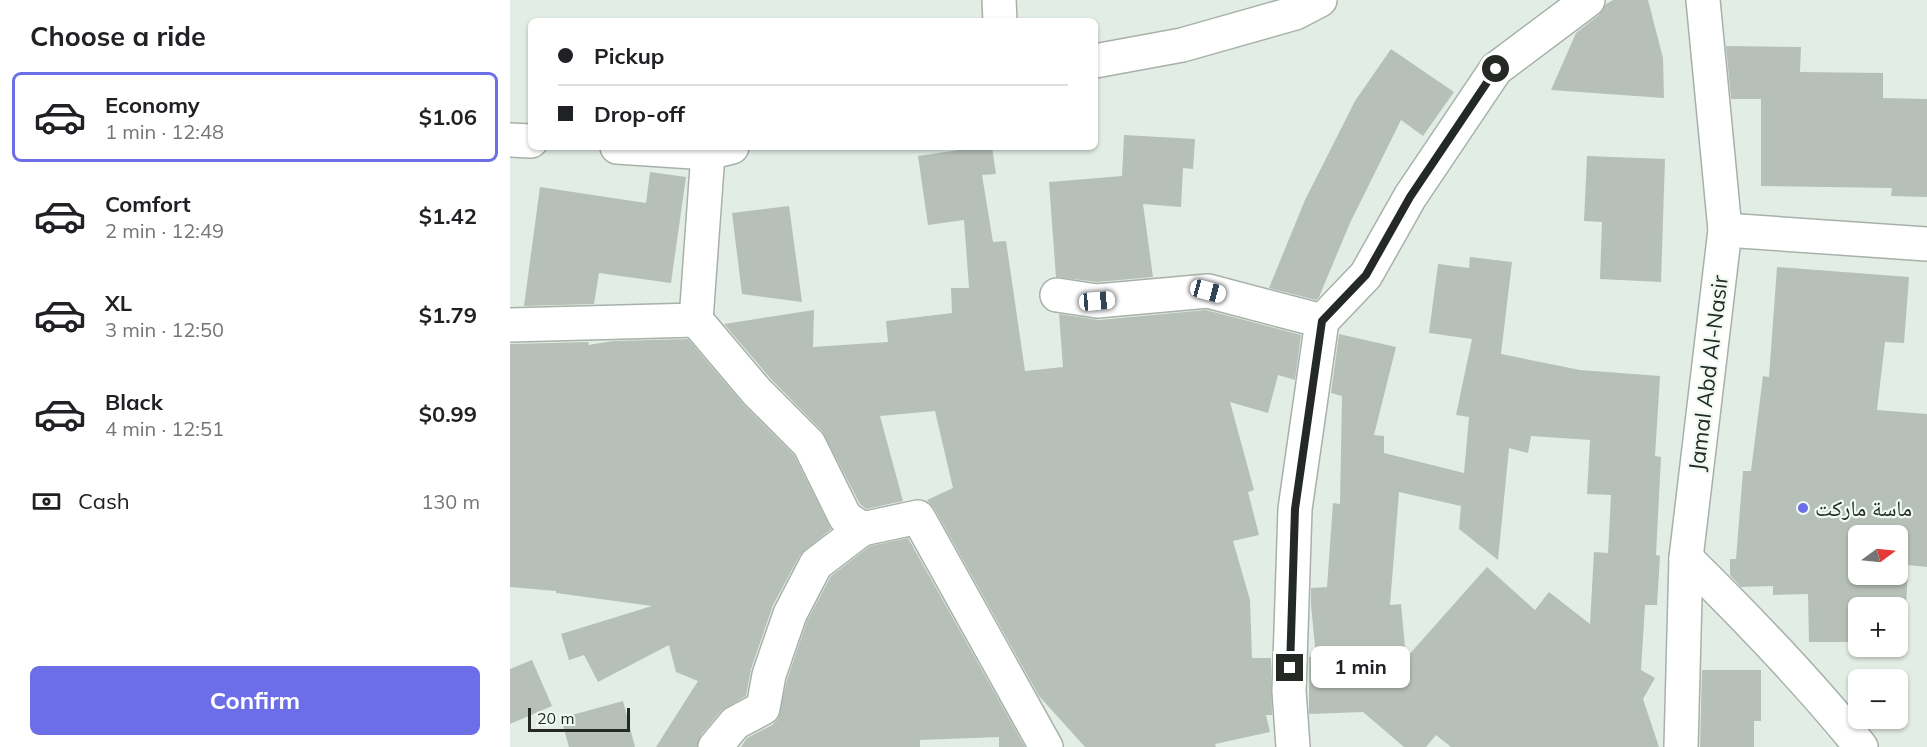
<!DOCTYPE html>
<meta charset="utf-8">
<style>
body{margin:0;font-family:Mulish,"Noto Naskh Arabic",sans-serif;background:#f2f2f2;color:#202124;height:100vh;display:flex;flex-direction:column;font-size:22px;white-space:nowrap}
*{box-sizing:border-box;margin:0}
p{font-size:20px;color:#757577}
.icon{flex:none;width:33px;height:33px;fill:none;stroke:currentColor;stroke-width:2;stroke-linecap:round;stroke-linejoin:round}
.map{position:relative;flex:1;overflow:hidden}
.panel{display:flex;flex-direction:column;background:#fff;width:510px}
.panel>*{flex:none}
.hud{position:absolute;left:18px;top:18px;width:570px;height:132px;border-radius:9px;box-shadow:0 2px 4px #0004;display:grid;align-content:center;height:132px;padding:0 30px;background:#fff}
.needle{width:39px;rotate:75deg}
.fabs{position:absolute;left:1338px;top:525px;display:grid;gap:12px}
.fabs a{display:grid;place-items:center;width:60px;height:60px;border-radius:9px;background:#fff;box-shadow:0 2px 4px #0004;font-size:30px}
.scale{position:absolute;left:18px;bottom:15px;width:102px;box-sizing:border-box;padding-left:6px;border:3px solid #252926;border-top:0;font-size:16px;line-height:21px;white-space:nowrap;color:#252926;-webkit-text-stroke:4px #effaf2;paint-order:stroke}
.end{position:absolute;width:27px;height:27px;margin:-14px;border:8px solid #252926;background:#fff;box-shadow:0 0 0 3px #fff}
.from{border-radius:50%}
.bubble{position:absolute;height:42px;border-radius:9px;background:#fff;box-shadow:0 2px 4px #0004;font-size:20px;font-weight:700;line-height:42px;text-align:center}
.car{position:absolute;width:18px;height:36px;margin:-18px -9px;border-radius:8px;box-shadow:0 0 4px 2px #0007;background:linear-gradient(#fff 24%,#345 0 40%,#fff 0 76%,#345 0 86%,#fff 0)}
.hud b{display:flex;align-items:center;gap:21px;height:57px;font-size:22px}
.hud b+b{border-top:2px solid #e0e0e0}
.hud i{width:15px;height:15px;background:#202124}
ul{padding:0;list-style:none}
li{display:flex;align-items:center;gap:18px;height:90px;margin:0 12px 9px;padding:0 18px;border:3px solid transparent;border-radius:9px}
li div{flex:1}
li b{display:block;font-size:22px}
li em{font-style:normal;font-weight:700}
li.on{border-color:#6c6ee8}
li>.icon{width:54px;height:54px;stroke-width:1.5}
h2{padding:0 30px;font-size:27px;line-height:72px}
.pay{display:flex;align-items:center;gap:15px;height:66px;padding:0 30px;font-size:22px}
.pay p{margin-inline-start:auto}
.primary-button{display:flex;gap:12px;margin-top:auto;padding:12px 30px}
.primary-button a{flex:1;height:69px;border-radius:9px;background:#6c6ee8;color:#fff;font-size:24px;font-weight:700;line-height:69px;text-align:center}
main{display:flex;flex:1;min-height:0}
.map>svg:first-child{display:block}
.building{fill:#b6c0b8;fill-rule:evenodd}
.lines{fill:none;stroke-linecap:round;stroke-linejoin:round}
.street-casing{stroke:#a7b1a9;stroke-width:36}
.secondary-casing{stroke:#a7b1a9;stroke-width:36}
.street{stroke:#fff;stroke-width:33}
.secondary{stroke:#fff;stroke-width:33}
.route{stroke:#252926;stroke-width:8}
.poi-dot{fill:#6c6ee8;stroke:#effaf2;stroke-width:2}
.labels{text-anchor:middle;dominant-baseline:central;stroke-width:4.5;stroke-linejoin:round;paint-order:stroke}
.street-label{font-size:22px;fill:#252926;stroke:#effaf2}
.poi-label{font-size:22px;fill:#252926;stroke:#effaf2;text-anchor:start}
</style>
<main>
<section class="panel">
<h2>Choose a ride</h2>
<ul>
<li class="on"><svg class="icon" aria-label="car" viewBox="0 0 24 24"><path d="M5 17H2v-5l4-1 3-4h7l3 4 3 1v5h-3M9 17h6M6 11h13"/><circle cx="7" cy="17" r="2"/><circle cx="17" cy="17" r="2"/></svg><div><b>Economy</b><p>1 min · 12:48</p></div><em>$1.06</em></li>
<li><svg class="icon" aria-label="car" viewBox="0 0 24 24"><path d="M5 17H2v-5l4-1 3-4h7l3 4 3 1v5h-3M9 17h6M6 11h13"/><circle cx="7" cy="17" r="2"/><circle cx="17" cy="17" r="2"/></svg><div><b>Comfort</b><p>2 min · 12:49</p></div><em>$1.42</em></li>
<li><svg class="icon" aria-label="car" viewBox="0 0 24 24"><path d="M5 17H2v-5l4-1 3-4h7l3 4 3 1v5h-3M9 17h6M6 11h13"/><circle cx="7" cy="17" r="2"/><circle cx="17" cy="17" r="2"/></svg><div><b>XL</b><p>3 min · 12:50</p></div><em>$1.79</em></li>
<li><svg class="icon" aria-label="car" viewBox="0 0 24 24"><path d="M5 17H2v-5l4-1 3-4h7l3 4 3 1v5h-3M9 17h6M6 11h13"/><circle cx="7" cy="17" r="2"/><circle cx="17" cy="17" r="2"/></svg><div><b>Black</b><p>4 min · 12:51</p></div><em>$0.99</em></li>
</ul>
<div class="pay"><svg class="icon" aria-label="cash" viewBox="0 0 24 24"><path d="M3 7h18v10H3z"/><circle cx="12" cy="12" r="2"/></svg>Cash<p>130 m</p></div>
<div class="primary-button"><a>Confirm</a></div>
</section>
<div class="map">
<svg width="1417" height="747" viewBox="0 0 1417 747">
<rect width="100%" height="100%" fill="#e2ede5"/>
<g class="building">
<polygon points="1103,0 1138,0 1153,58 1154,98 1041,90 1066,33 1089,15 1096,4"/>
<polygon points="1216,46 1291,47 1290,72 1373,73 1373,98 1417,99 1417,197 1381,196 1382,188 1251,186 1251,99 1221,99"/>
<polygon points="881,49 944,92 913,136 891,120 840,223 809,297 806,300 759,288 795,200 845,101"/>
<polygon points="614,135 685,139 683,169 673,168 671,207 633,204 643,277 588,282 546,277 539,182 612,176"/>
<polygon points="470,147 482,147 486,174 472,175 483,242 496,241 515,371 553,367 549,314 589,320 696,310 791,335 785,380 768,375 758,413 720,402 744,490 738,492 749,535 723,541 740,600 742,658 761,658 762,715 756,715 760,732 705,744 706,747 575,747 529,696 424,508 417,500 443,488 425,411 370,416 393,501 356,509 350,504 312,431 261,379 214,324 304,310 303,347 378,342 376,321 442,313 441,288 459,288 454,220 418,225 408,156"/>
<polygon points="1077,156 1155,159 1151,282 1090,279 1092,222 1074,221"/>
<polygon points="140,172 176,177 161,283 89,273 84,304 14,306 30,187 136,203"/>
<polygon points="279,206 292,302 232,294 222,213"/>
<path d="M960 257 1002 262 991 354 1070 370 1150 376 1145 456 1151 457 1146 555 1150 556 1147 605H1135L1131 670 1145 678 1133 699 1149 747H941L926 735 916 747H894L853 712 799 714V657H806L801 605V588L817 587 823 503 830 504 832 396 821 393 829 334 886 347 864 435 874 436V453L954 473 959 417 946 415 962 339 919 333 928 264 959 268ZM1021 436 1080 440 1077 494 1101 495 1098 553 1084 552 1080 624 1039 592 1025 610 977 567 896 658 891 604 880 605 889 492 951 506 949 529 988 560 999 448 1018 453Z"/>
<path d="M1267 267 1399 277 1394 343 1375 342 1367 410 1417 414V567L1398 565 1394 652 1354 649V646H1388V608H1348V642H1299L1298 594 1263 595V586L1231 587 1220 575V559H1226L1233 471H1241L1253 376 1259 377ZM1348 536H1388V574H1348Z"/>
<polygon points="178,339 234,405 284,455 321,529 290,555 263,605 241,669 236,696 211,711 191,735 187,747 146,747 188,681 166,672 159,645 88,682 74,655 59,660 51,634 142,606 46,593 46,591 0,587 0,344 79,342 78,345 103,341"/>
<polygon points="398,538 515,747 489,747 489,737 410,740 410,747 231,747 237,738 262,725 268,719 277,680 297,621 321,576 360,546"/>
<polygon points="22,660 42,706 0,724 0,669"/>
<polygon points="1192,670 1251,670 1251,721 1244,721 1244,747 1190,747"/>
<polygon points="113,701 125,747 59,747 51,718"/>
</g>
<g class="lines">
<defs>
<g id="street">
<polyline points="489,0 490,21"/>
<polyline points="585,61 672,45 785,13 810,0"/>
<polyline points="0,140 21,141"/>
<polyline points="107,147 198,153 222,147"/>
<polyline points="1215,230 1417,244"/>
<polyline points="547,295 587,301 698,291 812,321"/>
<polyline points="186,320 247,392 299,444 335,517 352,529 408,517 536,747"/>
<polyline points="0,325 186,320 198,153"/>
<path d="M1176 558C1237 618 1297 680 1351 747"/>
<polyline points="205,747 225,723 253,708 259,675 280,614 306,564 352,529"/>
<polyline points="783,747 779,691 785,509 812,321 856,275 900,197 986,69 1078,0"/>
</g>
<polyline id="secondary" points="1171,747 1176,558 1215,230 1193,0"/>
</defs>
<use href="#street" class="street-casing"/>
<use href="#secondary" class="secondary-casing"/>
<use href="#street" class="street"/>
<use href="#secondary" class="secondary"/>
</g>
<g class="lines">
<polyline class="route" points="780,668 785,509 812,321 856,275 900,197 986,69"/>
</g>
<circle class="poi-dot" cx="1293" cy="508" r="6"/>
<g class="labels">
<g class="street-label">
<text transform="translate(1198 373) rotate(-83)">Jamal Abd Al-Nasir</text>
</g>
<g class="poi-label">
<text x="1305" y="508">ماسة ماركت</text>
</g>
</g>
</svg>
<div class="fabs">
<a><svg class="needle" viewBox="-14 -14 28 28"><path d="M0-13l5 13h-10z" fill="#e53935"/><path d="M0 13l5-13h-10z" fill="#757577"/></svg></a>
<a>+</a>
<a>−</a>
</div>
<div class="scale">20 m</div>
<i class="end from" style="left:986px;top:69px"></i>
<i class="end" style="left:780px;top:668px"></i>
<div class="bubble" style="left:801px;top:646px;width:99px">1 min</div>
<i class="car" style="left:698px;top:291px;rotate:105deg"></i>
<i class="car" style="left:587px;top:301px;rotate:85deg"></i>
<div class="hud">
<b><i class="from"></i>Pickup</b>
<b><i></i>Drop-off</b>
</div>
</div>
</main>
